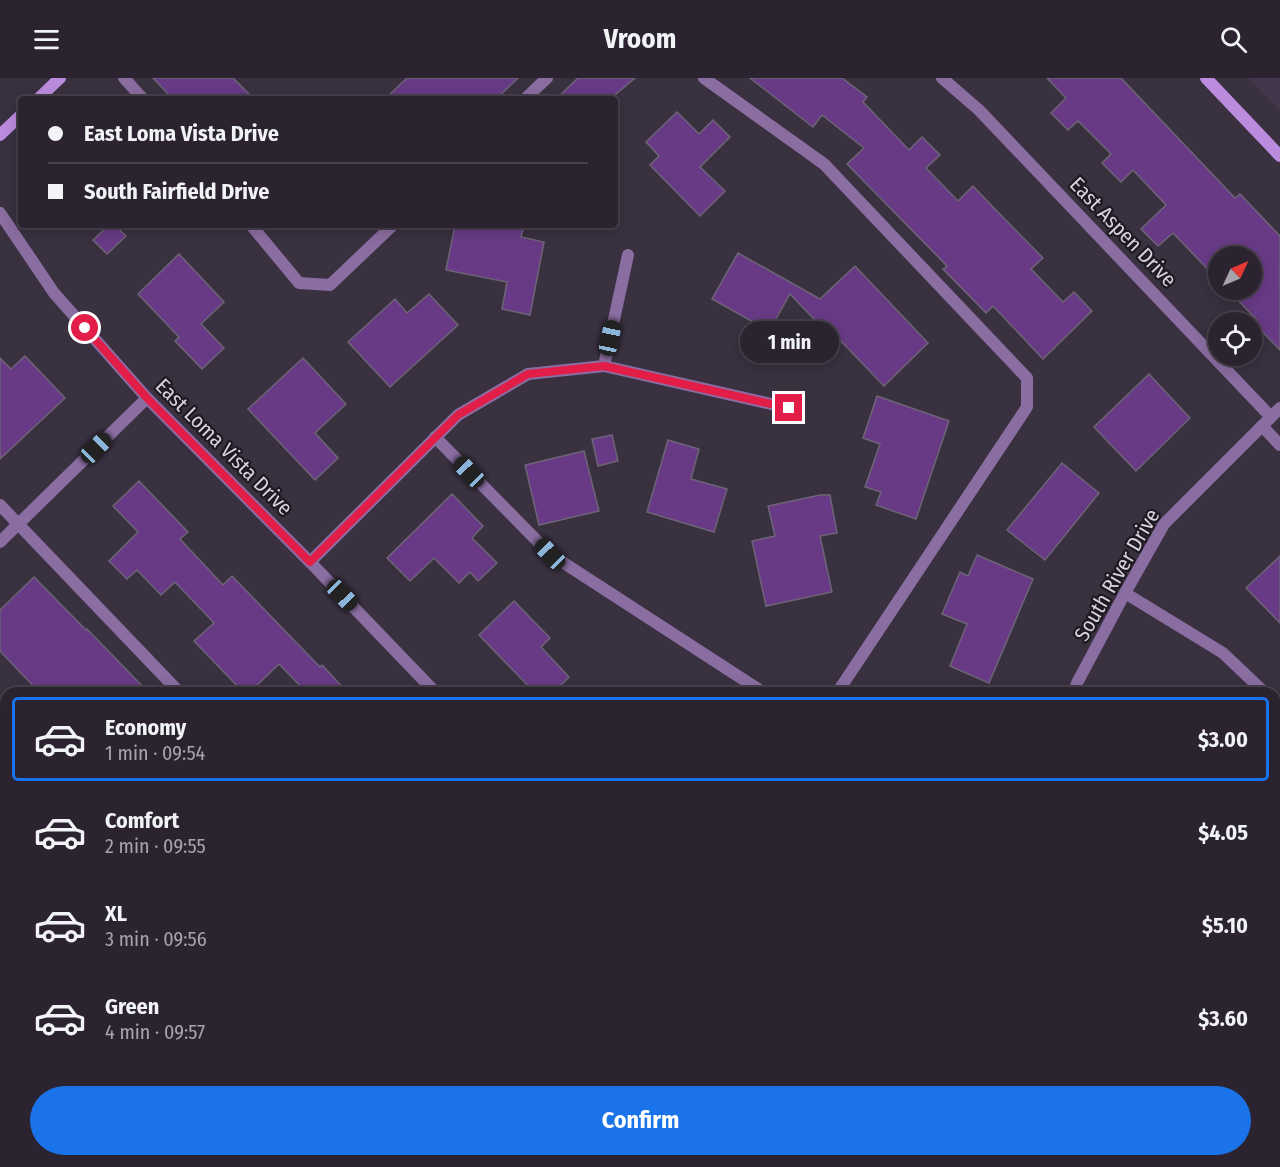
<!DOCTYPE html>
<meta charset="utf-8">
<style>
body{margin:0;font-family:"Fira Sans Condensed",sans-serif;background:#37303c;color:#f1f3f6;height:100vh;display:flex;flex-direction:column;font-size:22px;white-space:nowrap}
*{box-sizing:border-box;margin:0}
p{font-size:20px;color:#a6a4ab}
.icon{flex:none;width:33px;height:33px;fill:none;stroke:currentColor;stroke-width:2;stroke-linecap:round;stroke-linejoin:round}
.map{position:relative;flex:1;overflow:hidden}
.drawer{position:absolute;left:0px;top:609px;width:1281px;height:480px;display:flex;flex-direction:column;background:#2b2430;border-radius:18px 18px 0 0;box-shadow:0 3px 15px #0003,0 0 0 2px #47414c}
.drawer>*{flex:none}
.guide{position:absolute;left:18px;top:18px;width:600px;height:132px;border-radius:6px;box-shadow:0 3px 15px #0003,0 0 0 2px #47414c;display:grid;align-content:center;height:132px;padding:0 30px;background:#2b2430}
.needle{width:39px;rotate:46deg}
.tools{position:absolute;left:1208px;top:168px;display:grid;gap:12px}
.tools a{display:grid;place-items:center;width:54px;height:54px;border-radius:50%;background:#2b2430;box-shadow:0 3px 15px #0003,0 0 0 2px #47414c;font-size:30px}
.end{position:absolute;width:27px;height:27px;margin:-14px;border:8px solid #e11d48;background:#fff;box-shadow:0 0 0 3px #fff}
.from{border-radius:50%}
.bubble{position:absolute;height:42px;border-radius:21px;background:#2b2430;box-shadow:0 3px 15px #0003,0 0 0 2px #47414c;font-size:20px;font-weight:700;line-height:42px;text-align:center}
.car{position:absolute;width:18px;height:36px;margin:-18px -9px;border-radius:8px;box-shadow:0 0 4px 2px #0007;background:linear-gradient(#222 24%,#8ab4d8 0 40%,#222 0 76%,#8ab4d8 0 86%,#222 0)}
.guide b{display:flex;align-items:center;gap:21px;height:57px;font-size:22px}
.guide b+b{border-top:2px solid #47414c}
.guide i{width:15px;height:15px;background:#f1f3f6}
ul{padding:10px 0 0;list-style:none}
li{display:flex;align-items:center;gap:18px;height:84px;margin:0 12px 9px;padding:0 18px;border:3px solid transparent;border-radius:6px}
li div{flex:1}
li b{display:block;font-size:22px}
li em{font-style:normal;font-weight:700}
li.active{border-color:#1a73e8}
li>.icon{width:54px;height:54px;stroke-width:1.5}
.action{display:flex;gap:12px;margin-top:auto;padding:12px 30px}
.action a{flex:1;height:69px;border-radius:36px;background:#1a73e8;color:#fff;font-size:24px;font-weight:700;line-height:69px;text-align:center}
header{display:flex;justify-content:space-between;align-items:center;height:78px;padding:0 30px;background:#2b2430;font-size:27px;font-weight:700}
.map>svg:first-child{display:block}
.built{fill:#44374d}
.building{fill:#683a86;stroke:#6d6476;stroke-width:1.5}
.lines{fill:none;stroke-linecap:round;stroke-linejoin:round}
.lane{stroke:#8a6da1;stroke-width:12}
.street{stroke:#8a6da1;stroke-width:12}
.secondary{stroke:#bb8bde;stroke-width:12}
.route{stroke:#e11d48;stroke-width:8}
.labels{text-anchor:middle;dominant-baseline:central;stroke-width:4.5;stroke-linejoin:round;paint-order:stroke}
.street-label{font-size:21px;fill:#d8d3dd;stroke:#1e1a22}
</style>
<header><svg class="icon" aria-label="menu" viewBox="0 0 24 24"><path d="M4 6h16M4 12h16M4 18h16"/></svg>Vroom<svg class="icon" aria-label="search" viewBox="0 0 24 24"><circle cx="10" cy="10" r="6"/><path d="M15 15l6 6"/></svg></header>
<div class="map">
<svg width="1280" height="1089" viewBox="0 0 1280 1089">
<rect width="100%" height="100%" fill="#393040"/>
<polygon class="built" points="1248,0 1280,0 1280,33"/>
<g class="building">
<polygon points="153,0 233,0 254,21 173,21"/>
<polygon points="407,0 518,0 496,21 385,21"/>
<polygon points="578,0 635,0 610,21 556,21"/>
<polygon points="750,0 842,0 867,19 863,24 909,72 922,59 940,77 926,90 958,123 973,108 992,128 1043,180 1031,191 1063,224 1074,214 1092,233 1043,281 993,228 986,235 943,191 947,188 847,86 864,70 822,37 813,49"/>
<polygon points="1047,0 1121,0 1235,120 1240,116 1280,158 1280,272 1254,245 1257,242 1228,212 1251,212 1251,178 1218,178 1218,202 1173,155 1158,168 1141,151 1166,127 1133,92 1121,104 1102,85 1111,76 1078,43 1068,52 1051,35 1066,20"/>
<polygon points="677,34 699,56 713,42 730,59 700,89 725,113 700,138 650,87 659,78 646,64"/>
<polygon points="109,147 114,147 126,158 107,176 93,162"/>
<polygon points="455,147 524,147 521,159 544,164 530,237 502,231 507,204 446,192"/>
<polygon points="738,175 820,221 855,188 928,265 884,308 836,258 833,261 790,216 769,253 712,221"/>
<polygon points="179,176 224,224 201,246 224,270 202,291 175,263 179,259 138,216"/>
<polygon points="429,216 458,247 390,309 348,264 395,221 407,235"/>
<polygon points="25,278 65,320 0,381 0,280 11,291"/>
<polygon points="303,280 346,326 315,355 338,380 315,402 248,331"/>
<polygon points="1149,296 1190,340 1136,393 1094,349"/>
<polygon points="877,318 949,343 916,441 876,427 881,414 865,409 880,366 863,360"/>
<polygon points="612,357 618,383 598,388 592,361"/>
<polygon points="668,362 699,371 691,401 727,411 714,454 647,434"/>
<polygon points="584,373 599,433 539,447 525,387"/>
<polygon points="1062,385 1099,415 1045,482 1007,452"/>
<polygon points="139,403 188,454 180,461 223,507 232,498 320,589 322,587 348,615 307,615 279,586 249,615 244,615 194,563 214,545 175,504 161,517 137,492 127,501 109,483 138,454 113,428"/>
<polygon points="452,416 483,448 472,460 497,485 478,503 470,494 459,505 434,480 410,503 387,480"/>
<polygon points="820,417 830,417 837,455 820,458 832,514 766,528 752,463 775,458 768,428"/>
<polygon points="977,477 1033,501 989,605 950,588 967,546 942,536 960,494 968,498"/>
<polygon points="1280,478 1280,545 1246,510"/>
<polygon points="34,499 86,552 87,551 149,615 40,615 0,573 0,532"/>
<polygon points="514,523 550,560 541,569 569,599 553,615 535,615 479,557"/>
</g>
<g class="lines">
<g class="lane">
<polyline points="124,0 143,21"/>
<polyline points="704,0 824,86 1027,300 1027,329 837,615"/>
<polyline points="525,21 547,0"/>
<polyline points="251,147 299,205 330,207 393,147"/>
<polyline points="1262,348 1280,367"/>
<polyline points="435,359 550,476 764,615"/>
<polyline points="0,427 180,615"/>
<polyline points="1275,808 1280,812"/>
<polyline points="652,1083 658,1089"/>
</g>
<g class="street">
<polyline points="942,0 979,32 1271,339"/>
<polyline points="0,135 54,215 147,320 310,484 436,615"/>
<polyline points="604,288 628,177"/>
<polyline points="0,464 147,320"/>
<polyline points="310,484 458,337 528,296 604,288 789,330"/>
<polyline points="1125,515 1223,575 1265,615"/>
<polyline points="1074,615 1077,605 1125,515 1164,446 1280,330"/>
<polyline points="1275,625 1280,630"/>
<polyline points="0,648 6,654"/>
<polyline points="1275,1040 1280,1044"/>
<polyline points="426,1083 432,1089"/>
<polyline points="971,1089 973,1083"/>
</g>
<g class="secondary">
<polyline points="1206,0 1280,78"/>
<polyline points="38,21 60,0"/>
<polyline points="0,57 21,37"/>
<polyline points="0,1054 6,1060"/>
<polyline points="28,1083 34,1089"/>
</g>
</g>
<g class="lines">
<polyline class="route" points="85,250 147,320 310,484 458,337 528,296 604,288 789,330"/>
</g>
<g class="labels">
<g class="street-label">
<text transform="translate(1123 154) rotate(46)">East Aspen Drive</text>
<text transform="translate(224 369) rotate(45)">East Loma Vista Drive</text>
<text transform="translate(1117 497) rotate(-60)">South River Drive</text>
</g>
</g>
</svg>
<div class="tools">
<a><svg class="needle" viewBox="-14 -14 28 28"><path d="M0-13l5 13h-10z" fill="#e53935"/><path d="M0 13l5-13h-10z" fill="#a6a4ab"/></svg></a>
<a><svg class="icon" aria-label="locate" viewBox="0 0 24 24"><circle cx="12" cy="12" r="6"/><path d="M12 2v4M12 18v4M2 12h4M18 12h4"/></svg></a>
</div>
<i class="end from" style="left:85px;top:250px"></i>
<i class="end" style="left:789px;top:330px"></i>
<div class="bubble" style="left:740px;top:243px;width:99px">1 min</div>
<i class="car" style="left:610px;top:260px;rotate:12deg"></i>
<i class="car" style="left:96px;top:370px;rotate:45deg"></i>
<i class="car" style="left:469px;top:394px;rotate:316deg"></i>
<i class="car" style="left:550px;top:476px;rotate:316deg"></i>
<i class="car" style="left:342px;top:517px;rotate:136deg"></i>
<div class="guide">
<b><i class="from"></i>East Loma Vista Drive</b>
<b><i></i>South Fairfield Drive</b>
</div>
<section class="drawer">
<ul>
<li class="active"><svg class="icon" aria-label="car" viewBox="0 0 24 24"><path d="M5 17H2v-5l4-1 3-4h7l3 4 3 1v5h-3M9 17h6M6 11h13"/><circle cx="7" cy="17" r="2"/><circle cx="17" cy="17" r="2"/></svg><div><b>Economy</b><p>1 min · 09:54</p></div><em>$3.00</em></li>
<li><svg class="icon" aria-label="car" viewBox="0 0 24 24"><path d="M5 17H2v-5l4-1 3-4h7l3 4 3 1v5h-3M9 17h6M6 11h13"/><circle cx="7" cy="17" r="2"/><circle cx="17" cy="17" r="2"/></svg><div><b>Comfort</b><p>2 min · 09:55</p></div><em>$4.05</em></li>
<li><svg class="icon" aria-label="car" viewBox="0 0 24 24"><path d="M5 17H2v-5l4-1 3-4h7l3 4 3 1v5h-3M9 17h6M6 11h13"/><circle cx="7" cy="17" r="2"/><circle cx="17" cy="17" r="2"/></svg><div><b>XL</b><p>3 min · 09:56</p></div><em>$5.10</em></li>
<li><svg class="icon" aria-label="car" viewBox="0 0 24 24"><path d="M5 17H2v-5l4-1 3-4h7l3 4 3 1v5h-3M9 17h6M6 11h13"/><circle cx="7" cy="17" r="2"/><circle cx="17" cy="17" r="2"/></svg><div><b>Green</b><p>4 min · 09:57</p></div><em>$3.60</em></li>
</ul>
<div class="action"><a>Confirm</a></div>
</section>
</div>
